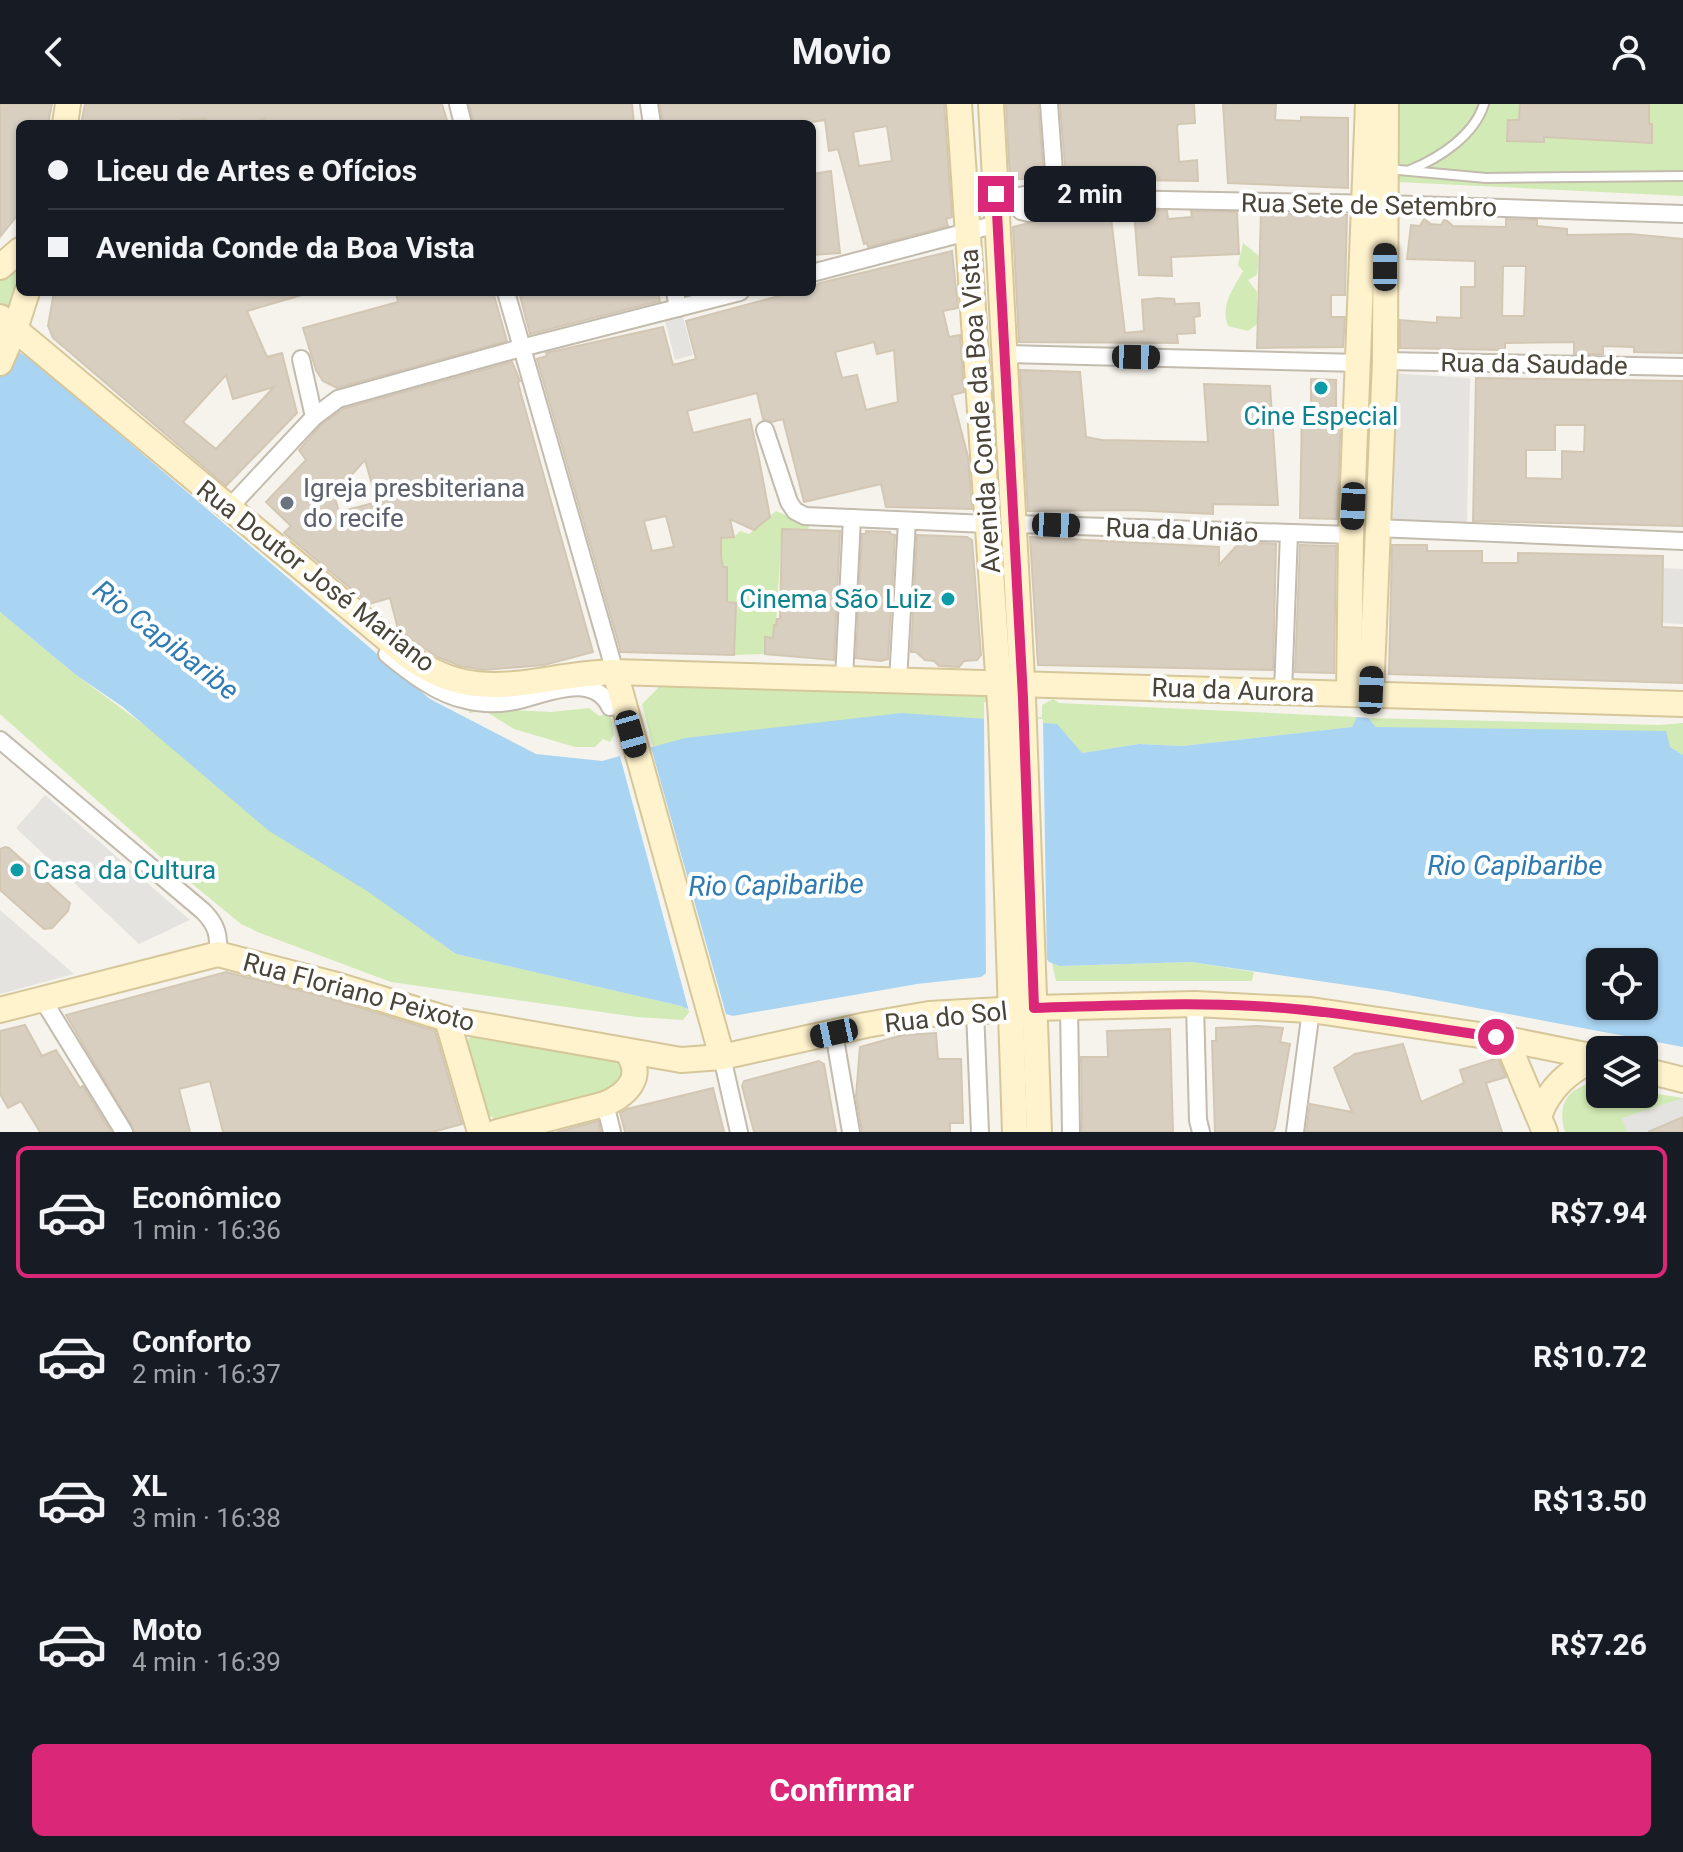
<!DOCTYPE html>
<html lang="pt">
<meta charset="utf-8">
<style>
body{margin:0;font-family:Roboto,sans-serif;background:#242831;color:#f1f3f6;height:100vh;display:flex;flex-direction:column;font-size:30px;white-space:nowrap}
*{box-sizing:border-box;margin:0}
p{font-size:26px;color:#9ea1a6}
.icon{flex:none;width:44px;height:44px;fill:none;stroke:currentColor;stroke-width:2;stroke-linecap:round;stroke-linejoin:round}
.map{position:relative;height:1028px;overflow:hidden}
.side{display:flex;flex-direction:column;background:#171b24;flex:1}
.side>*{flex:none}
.guide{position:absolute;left:16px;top:16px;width:800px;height:176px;border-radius:12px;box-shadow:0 2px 6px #0004;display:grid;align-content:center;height:176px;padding:0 32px;background:#171b24}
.fabs{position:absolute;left:1586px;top:844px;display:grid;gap:16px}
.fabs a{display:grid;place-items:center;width:72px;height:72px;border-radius:12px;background:#171b24;box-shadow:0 2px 6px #0004;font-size:40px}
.end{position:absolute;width:36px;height:36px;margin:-18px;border:10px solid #db2777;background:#fff;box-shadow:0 0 0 4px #fff}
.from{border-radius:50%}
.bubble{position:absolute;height:56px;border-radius:12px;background:#171b24;box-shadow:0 2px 6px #0004;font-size:26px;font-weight:700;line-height:56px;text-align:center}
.car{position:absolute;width:24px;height:48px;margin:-24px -12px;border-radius:10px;box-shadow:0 0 6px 2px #0007;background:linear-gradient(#222 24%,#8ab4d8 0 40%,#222 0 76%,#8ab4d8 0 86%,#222 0)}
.guide b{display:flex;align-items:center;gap:28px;height:76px;font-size:30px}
.guide b+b{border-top:2px solid #363941}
.guide i{width:20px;height:20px;background:#f1f3f6}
ul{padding:14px 0 0;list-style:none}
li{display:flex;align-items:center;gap:24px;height:132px;margin:0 16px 12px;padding:0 16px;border:4px solid transparent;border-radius:12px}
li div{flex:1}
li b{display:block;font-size:30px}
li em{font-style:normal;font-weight:700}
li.current{border-color:#db2777}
li>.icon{width:72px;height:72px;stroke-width:1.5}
.button{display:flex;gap:16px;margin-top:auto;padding:16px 32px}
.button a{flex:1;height:92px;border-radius:12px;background:#db2777;color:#fff;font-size:32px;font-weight:700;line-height:92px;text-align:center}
header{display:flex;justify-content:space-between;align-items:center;height:104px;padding:0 32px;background:#171b24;font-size:36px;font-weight:700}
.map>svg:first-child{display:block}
.green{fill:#d2eab5}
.parking{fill:#e5e3e0}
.water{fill:#a9d4f2;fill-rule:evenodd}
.pier{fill:#f6f3ec}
.building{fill:#d8cfc1;stroke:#d3c7b4;stroke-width:2;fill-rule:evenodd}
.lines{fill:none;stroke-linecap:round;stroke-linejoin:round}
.lane-casing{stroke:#c2bbae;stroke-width:12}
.street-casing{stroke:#c2bbae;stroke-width:20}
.secondary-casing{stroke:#d6c79b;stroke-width:28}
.lane{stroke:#fff;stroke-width:8}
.street{stroke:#fff;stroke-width:16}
.secondary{stroke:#fff3cd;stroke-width:24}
.route{stroke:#db2777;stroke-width:10}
.culture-dot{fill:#0f9aa8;stroke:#fff;stroke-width:3}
.worship-dot{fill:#6b7280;stroke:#fff;stroke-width:3}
.labels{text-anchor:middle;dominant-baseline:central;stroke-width:8;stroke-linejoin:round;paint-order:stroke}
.street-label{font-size:26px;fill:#4b4439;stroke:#fff}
.culture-label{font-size:26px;fill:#0d838f;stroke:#fff}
.worship-label{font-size:26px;fill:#5b616d;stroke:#fff;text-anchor:start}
.water-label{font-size:28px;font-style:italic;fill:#2e7ab2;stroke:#fff}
</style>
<header><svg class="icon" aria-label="back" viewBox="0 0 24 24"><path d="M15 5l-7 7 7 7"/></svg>Movio<svg class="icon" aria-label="person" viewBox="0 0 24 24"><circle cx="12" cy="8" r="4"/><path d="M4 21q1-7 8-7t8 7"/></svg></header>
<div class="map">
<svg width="1683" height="1028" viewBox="0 0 1683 1028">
<rect width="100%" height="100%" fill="#f6f3ec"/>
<g class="green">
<polygon points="1400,0 1683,0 1683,92 1397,78"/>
<polygon points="20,134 20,188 15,225 0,213 0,156"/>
<path d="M1243 139 1259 152 1257 171 1248 176 1257 188V220L1248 227 1228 222C1220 200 1233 186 1243 167L1238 161Z"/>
<polygon points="776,407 788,412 810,416 808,426 782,425 776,521 773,534 765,534 765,550 734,551 736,499 727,498 727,464 721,463 716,428 726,434 734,433 740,427 749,430"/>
<polygon points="0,508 76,571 456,850 681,902 690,907 683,916 637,913 391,878 260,829 241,820 173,764 0,610"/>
<polygon points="660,582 986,590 991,594 984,599 984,611 1042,613 1042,601 1053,595 1059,599 1357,613 1353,623 1182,642 1139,640 1082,649 901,609 653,643 642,600"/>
<polygon points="469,600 496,605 551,608 589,604 599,612 610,609 614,631 610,638 603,635 595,643 575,643 514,625 485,607 469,609"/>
<polygon points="1368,614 1659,621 1683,619 1683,651 1670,643 1376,623"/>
<polygon points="1191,858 1254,868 1252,877 1056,877 1052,859 1060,862"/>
<polygon points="477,931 617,953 626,969 612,986 496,1016 485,1008 465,938 471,932"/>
<path d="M1585 981 1600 982V990L1644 988 1683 994V1028H1565C1559 1006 1562 990 1585 981Z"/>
</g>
<g class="parking">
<polygon points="682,209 693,251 675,256 664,213"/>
<polygon points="1387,269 1470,274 1467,420 1382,417"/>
<polygon points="1663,464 1683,465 1683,520 1663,519"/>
<polygon points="45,691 190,816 139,840 16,724"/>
<polygon points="0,806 74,870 0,890"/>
<polygon points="1683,994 1683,1013 1647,1028 1627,1028 1622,1014"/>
</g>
<path class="water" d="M0 238 31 255 430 595 536 650 602 657 685 634 901 609 1057 620 1082 649 1139 640 1182 642 1352 623 1357 613 1368 614 1376 623 1666 627 1670 643 1683 651V943L1387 887 1191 858 1060 862 1049 858 1046 854 988 868 981 873 917 880 733 912C716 906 696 911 681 902L456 850 367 787 269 727 123 603 76 571 0 508ZM1600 858H1644V902H1600Z"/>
<g class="pier">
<polygon points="984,611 1043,615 1047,861 1045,858 986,872"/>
<polygon points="650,640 726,910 720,913 690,911 619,649"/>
</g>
<g class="building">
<polygon points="0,0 52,0 48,20 20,20 20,108 0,133"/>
<polygon points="85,0 442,0 448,20 264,20 264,15 244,20 207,20 206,15 181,16 180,20 81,20"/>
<polygon points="469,0 632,0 634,20 474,20"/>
<path d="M660 0H944L952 113 946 115 948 122 868 143 867 139 864 140 838 45 829 47 825 16 799 20H663ZM887 22 892 57 859 62 853 28Z"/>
<polygon points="1006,0 1038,0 1044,75 1010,75"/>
<polygon points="1060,0 1194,0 1195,19 1179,20 1177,22 1179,58 1197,56 1198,77 1066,75"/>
<polygon points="1223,0 1276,0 1275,16 1301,17 1301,13 1348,14 1348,84 1228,79"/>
<polygon points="1520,0 1649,0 1649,20 1652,20 1652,39 1544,33 1544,38 1507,37 1508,16 1519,16"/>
<polygon points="831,67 840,149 812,151 812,70"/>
<polygon points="1090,106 1110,106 1125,229 1144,227 1142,196 1158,194 1174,195 1175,200 1199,199 1200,212 1194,213 1195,229 1177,230 1178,239 1019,238 1013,123 1063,110"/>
<polygon points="1134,106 1167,107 1168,115 1192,113 1191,107 1237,108 1239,150 1171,153 1172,172 1139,171"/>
<polygon points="1261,109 1347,111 1345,191 1331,191 1331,213 1345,213 1343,243 1257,244"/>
<path d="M1424 115 1431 120 1441 121 1445 115 1453 122 1506 123V115L1537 116V122L1567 125V131L1630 130 1683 135V249L1634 248V243L1603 242V250H1574V238L1505 239V246L1400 244V216L1437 219V213L1461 214V183H1475V157L1407 155 1411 121 1420 122ZM1503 162H1526L1524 212H1502Z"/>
<path d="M952 147 958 204 943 207 949 233 960 231 964 288 952 291 968 353 972 405 886 403 881 380 804 398 783 315 772 318 763 315 757 289 687 307 693 329 750 315 759 355 770 413 754 426 730 415 734 433 721 434V453L723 463H727V498L736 499 734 551 621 548 537 255 547 252 546 249 663 223 673 261 696 255 686 217 794 188H812V183L820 179ZM874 238 877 250 894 246 898 298 866 306 857 271 842 274 835 248ZM666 412 674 443 652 447 644 417Z"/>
<path d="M54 188H302V191L247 207 267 253 282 249 297 309 226 382 53 234 48 222ZM226 271 233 295 274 283 216 345 183 318Z"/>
<polygon points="396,188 493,188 507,237 337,284 323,277 316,266 303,224 398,198"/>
<polygon points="519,188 658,188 660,197 530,230"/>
<path d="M512 258 520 277 518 278 521 290 593 548 544 561 483 566 460 562 438 553 413 537 398 525 390 494 369 500 284 429 291 422 266 398 306 356 299 346 321 321 343 305ZM365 356 377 398 339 408 334 390Z"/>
<polygon points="1020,266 1080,268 1086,333 1102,336 1208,338 1204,280 1270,282 1278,401 1213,400 1213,410 1130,406 1028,407"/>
<path d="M1476 274 1683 277V422L1473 417ZM1555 321H1585L1584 348 1562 347V375L1526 374V346H1555Z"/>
<polygon points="1311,275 1336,276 1336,307 1341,307 1337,415 1300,414 1302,306 1311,306"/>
<polygon points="782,425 840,427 834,556 765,550 765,533 773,534 774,521 776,521 777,515 780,515"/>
<polygon points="866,427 890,428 890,430 895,431 888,555 881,557 856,554 862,430 866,430"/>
<polygon points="917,431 967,433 972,436 981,551 977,556 964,557 959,563 939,562 934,557 925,556 916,548 911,548"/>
<polygon points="1030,433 1219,443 1219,461 1240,438 1276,440 1273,566 1038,561"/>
<polygon points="1300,441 1336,442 1334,569 1295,568"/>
<polygon points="1392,441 1427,441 1427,447 1482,447 1482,459 1518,459 1518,449 1663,452 1662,523 1683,524 1683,579 1389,570"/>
<polygon points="5,743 9,744 70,799 68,807 52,824 44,825 0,786 0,745"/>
<polygon points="226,868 329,894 435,927 462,1020 433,1028 223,1028 210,977 179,985 190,1028 135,1028 66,911"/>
<polygon points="25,921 42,952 56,946 80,984 83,982 111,1028 40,1028 21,997 8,1004 0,990 0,927"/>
<polygon points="1258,922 1283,924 1280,938 1290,940 1275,1024 1272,1028 1215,1028 1212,937 1216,937 1216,924"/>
<polygon points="1170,925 1173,1028 1082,1028 1081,953 1108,953 1107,927"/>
<polygon points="936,929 938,955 961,955 963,1019 950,1019 950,1028 862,1028 856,992 860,943 903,931"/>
<polygon points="1403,940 1421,998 1464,979 1460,966 1498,954 1506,973 1486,979 1502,1028 1306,1028 1310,1000 1352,1008 1334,964 1355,950"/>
<polygon points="819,957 824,960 836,1028 754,1028 742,982 744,977"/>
<polygon points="713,984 724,1028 625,1028 620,1009 627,1005"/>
<polygon points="1683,1013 1683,1028 1648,1028"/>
<polygon points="598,1017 601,1028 557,1028"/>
</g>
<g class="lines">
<defs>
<g id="lane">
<polyline points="1388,65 1486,74 1683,72"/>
<path d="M1410 66C1439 54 1474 32 1484 0"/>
</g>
<g id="street">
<polyline points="458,0 463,20"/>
<polyline points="649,0 652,20"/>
<polyline points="1049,0 1056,94"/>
<polyline points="1056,94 1029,109 1021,107 1015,98 1019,92 1034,89 1056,94 1385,100 1683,110"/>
<polyline points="812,169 997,120"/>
<polyline points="506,188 615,568"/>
<polyline points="675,188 678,204"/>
<polyline points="1004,250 1359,259"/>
<polyline points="301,255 314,313"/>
<polyline points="1385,257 1683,263"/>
<polyline points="765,326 789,398 795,407 805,412 987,420"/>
<polyline points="228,405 314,313 338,295 521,244 740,188"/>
<polyline points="1013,420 1351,431"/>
<polyline points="1376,424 1683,437"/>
<path d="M387 550C410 569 437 590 466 596 482 600 499 600 515 597 543 591 594 566 610 603"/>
<polyline points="844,575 852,414"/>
<polyline points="898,577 907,417"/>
<polyline points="1283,588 1289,429"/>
<path d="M0 636 203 807C217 821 219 831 218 850"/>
<polyline points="43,896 124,1028"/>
<polyline points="1195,900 1198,1016 1201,1028"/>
<polyline points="1069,903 1071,1028"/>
<polyline points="975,907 980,1028"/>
<polyline points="834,929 851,1028"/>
<polyline points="722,953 739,1028"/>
<polyline points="605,1000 612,1028"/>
<polyline points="1295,1028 1311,906"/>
</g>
<g id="secondary">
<polyline points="959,0 1001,614 1015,1028"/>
<polyline points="991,0 1023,594 1039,1028"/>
<polyline points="65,20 68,0"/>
<polyline points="0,163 20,146"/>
<path d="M0 213 404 549C477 606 534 570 615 568L1683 600"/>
<polyline points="0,259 15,225 27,188"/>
<polyline points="615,568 722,953"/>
<polyline points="1349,590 1351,431 1368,0"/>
<polyline points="1371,591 1385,257 1386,0"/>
<polyline points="0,906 218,850 333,880 447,915 681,956 722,953 866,921 929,910 1034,904 1195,900 1311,906 1506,935 1600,954"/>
<polyline points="447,915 480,1028"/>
<polyline points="1506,935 1545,1028"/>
<polyline points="1644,966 1683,976"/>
<path d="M1539 1012C1550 982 1569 968 1596 953"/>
<path d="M497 1028 605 1000C628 990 645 972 627 948"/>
</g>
</defs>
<use href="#lane" class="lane-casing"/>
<use href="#street" class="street-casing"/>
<use href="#secondary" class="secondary-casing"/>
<use href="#lane" class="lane"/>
<use href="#street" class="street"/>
<use href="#secondary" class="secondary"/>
</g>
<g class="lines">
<path class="route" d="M996 90 1023 594 1034 904C1108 902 1181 898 1254 902 1335 906 1415 922 1496 933"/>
</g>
<g class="culture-dot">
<circle cx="1321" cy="284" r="8"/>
<circle cx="948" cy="495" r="8"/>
<circle cx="17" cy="766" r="8"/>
</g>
<circle class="worship-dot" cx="287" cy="399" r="8"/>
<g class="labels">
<g class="street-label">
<text transform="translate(1369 101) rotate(1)">Rua Sete de Setembro</text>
<text transform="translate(1534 260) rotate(1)">Rua da Saudade</text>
<text transform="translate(980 307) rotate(-94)">Avenida Conde da Boa Vista</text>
<text transform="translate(1182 426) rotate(2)">Rua da União</text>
<text transform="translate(316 472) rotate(38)">Rua Doutor José Mariano</text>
<text transform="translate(1233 586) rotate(2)">Rua da Aurora</text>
<text transform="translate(359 888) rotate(15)">Rua Floriano Peixoto</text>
<text transform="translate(946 913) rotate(-6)">Rua do Sol</text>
</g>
<g class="culture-label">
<text x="1321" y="312">Cine Especial</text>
<text x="932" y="495" text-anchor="end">Cinema São Luiz</text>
<text x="33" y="766" text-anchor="start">Casa da Cultura</text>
</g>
<g class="worship-label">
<text x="303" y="384">Igreja presbiteriana<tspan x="303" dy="30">do recife</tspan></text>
</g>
<g class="water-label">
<text transform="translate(166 536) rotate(38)">Rio Capibaribe</text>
<text x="1515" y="761">Rio Capibaribe</text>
<text transform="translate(776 781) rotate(-1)">Rio Capibaribe</text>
</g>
</g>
</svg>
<div class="fabs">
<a><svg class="icon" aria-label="locate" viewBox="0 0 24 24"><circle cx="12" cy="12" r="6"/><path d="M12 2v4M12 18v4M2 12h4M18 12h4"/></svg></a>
<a><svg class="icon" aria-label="layers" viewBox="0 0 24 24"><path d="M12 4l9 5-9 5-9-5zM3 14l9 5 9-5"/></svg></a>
</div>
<i class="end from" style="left:1496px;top:933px"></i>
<i class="end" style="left:996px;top:90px"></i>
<div class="bubble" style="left:1024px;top:62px;width:132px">2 min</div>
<i class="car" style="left:1385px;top:163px;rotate:0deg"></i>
<i class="car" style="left:1136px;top:253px;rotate:91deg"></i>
<i class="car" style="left:1353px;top:402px;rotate:183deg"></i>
<i class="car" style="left:1056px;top:421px;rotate:92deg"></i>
<i class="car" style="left:1371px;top:586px;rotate:2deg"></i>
<i class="car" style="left:631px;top:630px;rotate:164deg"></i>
<i class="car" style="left:834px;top:929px;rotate:258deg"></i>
<div class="guide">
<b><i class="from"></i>Liceu de Artes e Ofícios</b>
<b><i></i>Avenida Conde da Boa Vista</b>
</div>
</div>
<section class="side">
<ul>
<li class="current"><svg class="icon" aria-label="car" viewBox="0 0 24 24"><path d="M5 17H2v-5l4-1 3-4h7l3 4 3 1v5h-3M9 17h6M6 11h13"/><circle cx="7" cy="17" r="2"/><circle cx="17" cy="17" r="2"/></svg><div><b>Econômico</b><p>1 min · 16:36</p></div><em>R$7.94</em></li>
<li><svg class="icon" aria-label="car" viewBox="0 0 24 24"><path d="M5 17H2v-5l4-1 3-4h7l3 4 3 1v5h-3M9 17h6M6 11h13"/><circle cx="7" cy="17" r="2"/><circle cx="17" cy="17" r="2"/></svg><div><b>Conforto</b><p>2 min · 16:37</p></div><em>R$10.72</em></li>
<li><svg class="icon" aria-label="car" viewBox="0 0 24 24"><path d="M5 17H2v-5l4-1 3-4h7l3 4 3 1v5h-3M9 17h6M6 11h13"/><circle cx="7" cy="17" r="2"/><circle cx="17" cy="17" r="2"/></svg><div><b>XL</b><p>3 min · 16:38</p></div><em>R$13.50</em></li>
<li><svg class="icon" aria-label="car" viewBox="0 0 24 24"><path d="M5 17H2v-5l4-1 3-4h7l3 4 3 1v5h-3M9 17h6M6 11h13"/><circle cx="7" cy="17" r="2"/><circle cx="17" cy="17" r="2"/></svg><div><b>Moto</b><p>4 min · 16:39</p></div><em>R$7.26</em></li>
</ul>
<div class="button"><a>Confirmar</a></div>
</section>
